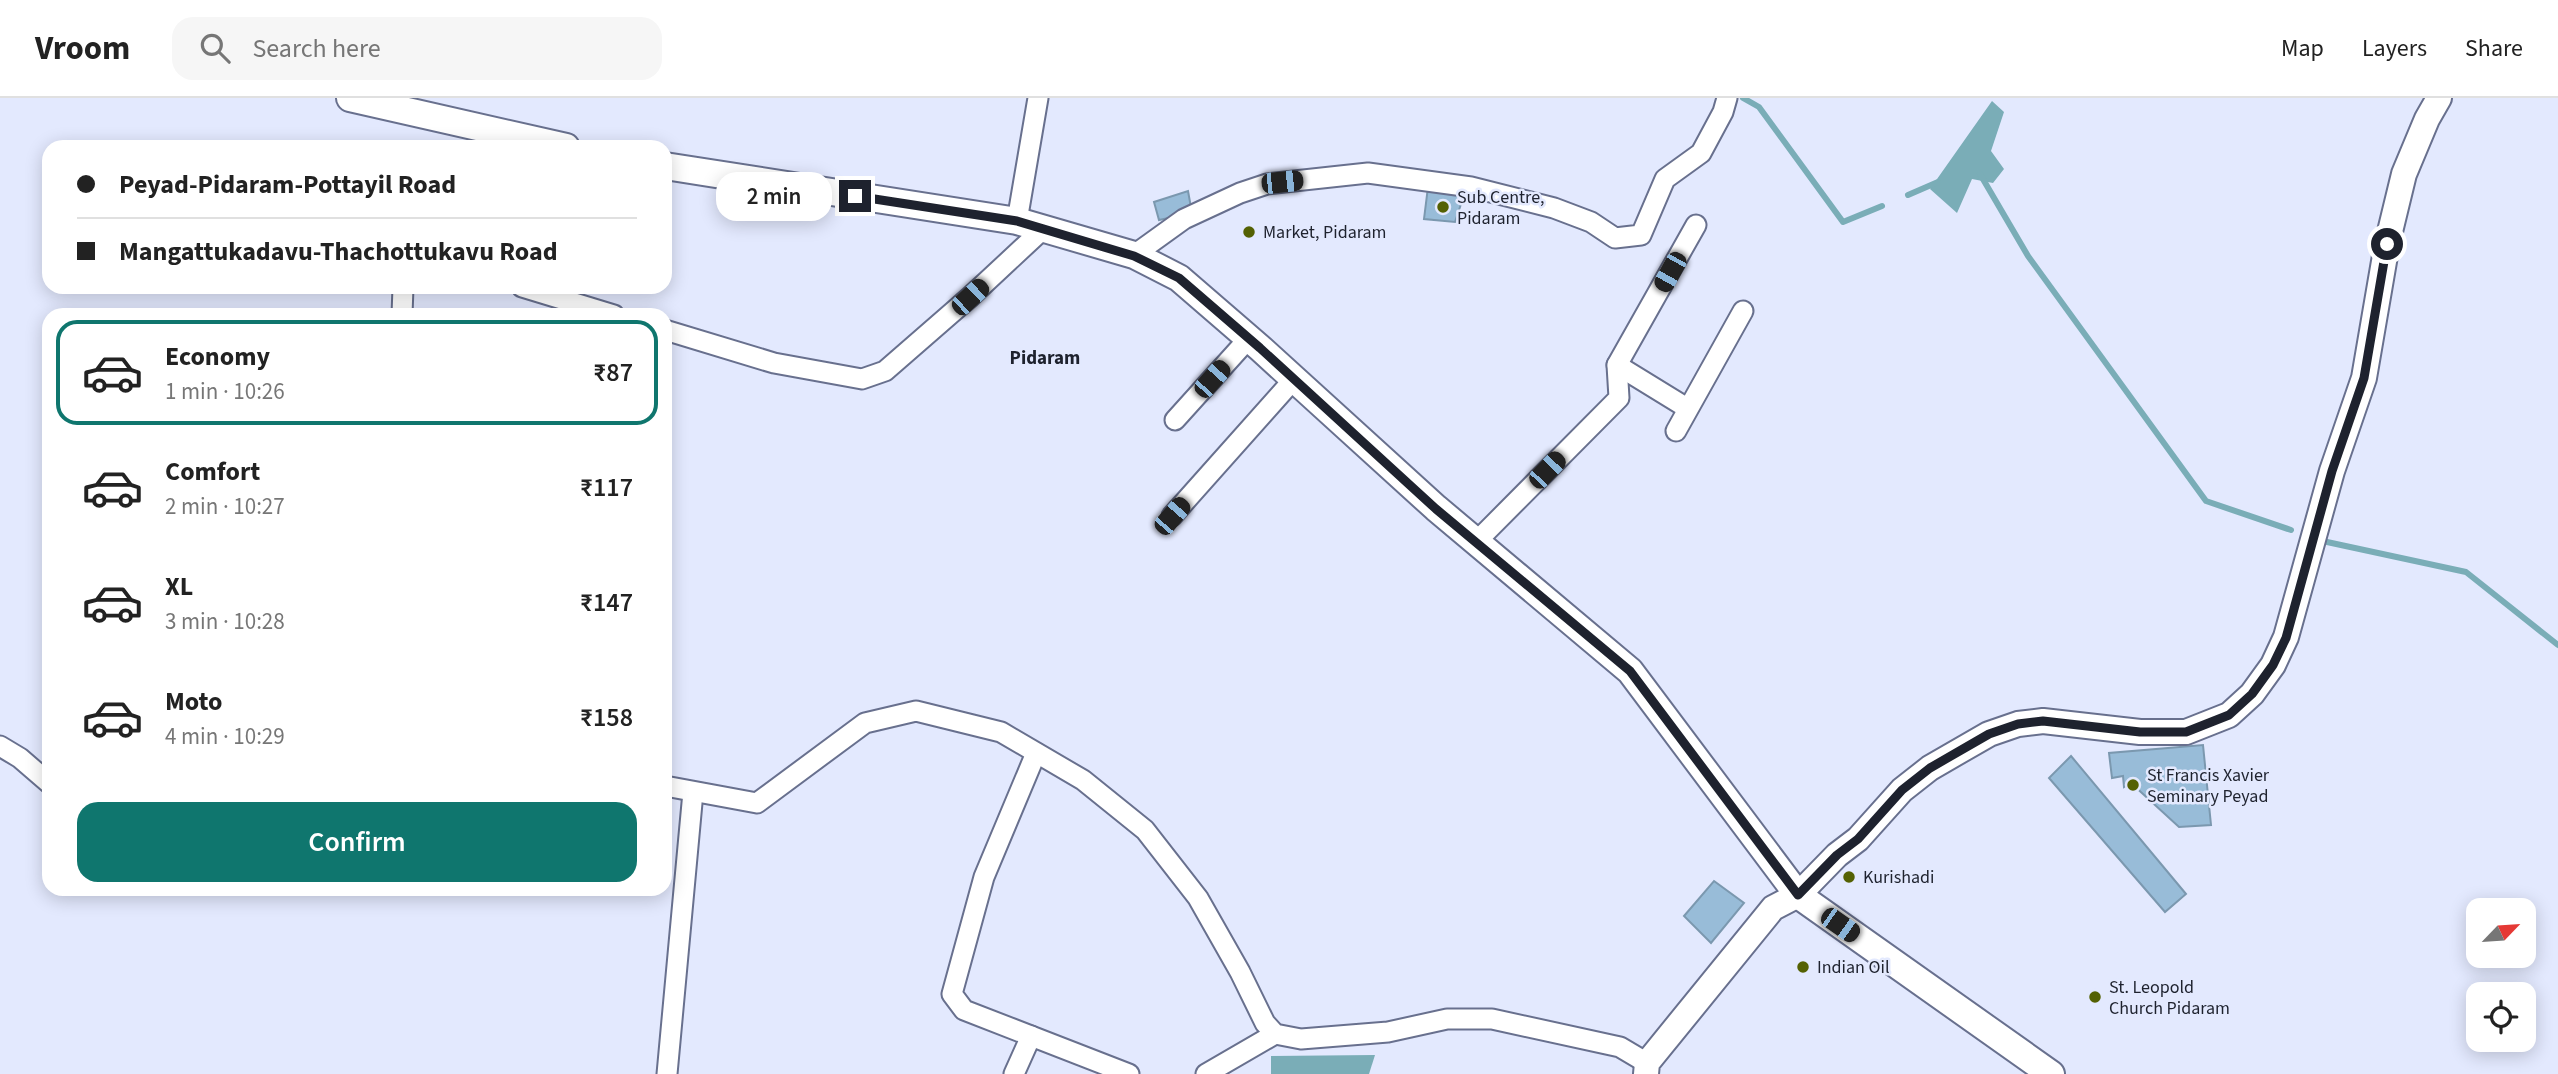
<!DOCTYPE html>
<meta charset="utf-8">
<style>
body{margin:0;font-family:"Source Sans 3",sans-serif;background:#f6f6f6;color:#222;height:100vh;display:flex;flex-direction:column;font-size:26px;white-space:nowrap}
*{box-sizing:border-box;margin:0}
p{font-size:23px;color:#767676}
.icon{flex:none;width:38px;height:38px;fill:none;stroke:currentColor;stroke-width:2;stroke-linecap:round;stroke-linejoin:round}
.map{position:relative;flex:1;overflow:hidden}
.drawer{position:absolute;left:42px;top:210px;width:630px;height:588px;display:flex;flex-direction:column;background:#fff;border-radius:21px;box-shadow:0 4px 18px #0003}
.drawer>*{flex:none}
.guide{position:absolute;left:42px;top:42px;width:630px;height:154px;border-radius:21px;box-shadow:0 4px 18px #0003;display:grid;align-content:center;height:154px;padding:0 35px;background:#fff}
.needle{width:46px;rotate:65deg}
.buttons{position:absolute;left:2466px;top:800px;display:grid;gap:14px}
.buttons a{display:grid;place-items:center;width:70px;height:70px;border-radius:14px;background:#fff;box-shadow:0 4px 18px #0003;font-size:35px}
.end{position:absolute;width:32px;height:32px;margin:-16px;border:9px solid #1e222e;background:#fff;box-shadow:0 0 0 4px #fff}
.from{border-radius:50%}
.bubble{position:absolute;height:49px;border-radius:21px;background:#fff;box-shadow:0 4px 18px #0003;font-size:23px;font-weight:600;line-height:49px;text-align:center}
.car{position:absolute;width:21px;height:42px;margin:-21px -10px;border-radius:9px;box-shadow:0 0 5px 2px #0007;background:linear-gradient(#222 24%,#8ab4d8 0 40%,#222 0 76%,#8ab4d8 0 86%,#222 0)}
.guide b{display:flex;align-items:center;gap:24px;height:66px;font-size:26px}
.guide b+b{border-top:2px solid #e0e0e0}
.guide i{width:18px;height:18px;background:#222}
ul{padding:12px 0 0;list-style:none}
li{display:flex;align-items:center;gap:21px;height:105px;margin:0 14px 10px;padding:0 21px;border:4px solid transparent;border-radius:21px}
li div{flex:1}
li b{display:block;font-size:26px}
li em{font-style:normal;font-weight:600}
li.active{border-color:#0f766e}
li>.icon{width:63px;height:63px;stroke-width:1.5}
.action{display:flex;gap:14px;margin-top:auto;padding:14px 35px}
.action a{flex:1;height:80px;border-radius:21px;background:#0f766e;color:#fff;font-size:28px;font-weight:600;line-height:80px;text-align:center}
header{display:flex;align-items:center;gap:42px;box-sizing:border-box;height:98px;padding:0 35px;background:#fff;border-bottom:2px solid #e0e0e0}
header strong{font-size:33px}
nav{display:flex;gap:38px;margin-inline-start:auto;font-size:24px}
.search{width:490px;height:63px;background:#f6f6f6;display:flex;align-items:center;gap:18px;box-sizing:border-box;padding:0 24px;border-radius:21px;color:#767676;font-size:26px}
.map>svg:first-child{display:block}
.water{fill:#7aadb7}
.lines{fill:none;stroke-linecap:round;stroke-linejoin:round}
.stream{stroke:#7aadb7;stroke-width:6}
.building{fill:#98bcd8;stroke:#7b98af;stroke-width:2}
.minor-casing{stroke:#68708e;stroke-width:23}
.tertiary-casing{stroke:#68708e;stroke-width:28}
.secondary-casing{stroke:#68708e;stroke-width:30}
.minor{stroke:#fff;stroke-width:19}
.tertiary{stroke:#fff;stroke-width:24}
.secondary{stroke:#fff;stroke-width:26}
.route{stroke:#1e222e;stroke-width:9}
.poi-dot{fill:#546103;stroke:#e3e9fe;stroke-width:2.5}
.labels{text-anchor:middle;dominant-baseline:central;stroke-width:5;stroke-linejoin:round;paint-order:stroke}
.poi-label{font-size:18px;fill:#1e222e;stroke:#e3e9fe;text-anchor:start}
.neighbourhood-label{font-size:19px;font-weight:bold;fill:#1e222e;stroke:#e3e9fe}
</style>
<header>
<strong>Vroom</strong>
<div class="search"><svg class="icon" aria-label="search" viewBox="0 0 24 24"><circle cx="10" cy="10" r="6"/><path d="M15 15l6 6"/></svg>Search here</div>
<nav><a>Map</a><a>Layers</a><a>Share</a></nav>
</header>
<div class="map">
<svg width="2558" height="976" viewBox="0 0 2558 976">
<rect width="100%" height="100%" fill="#e3e9fe"/>
<g class="water">
<polygon points="1992,3 2004,14 1991,53 2004,71 1993,85 1972,81 1957,115 1930,91"/>
<polygon points="1375,957 1369,976 1271,976 1271,958"/>
</g>
<g class="lines">
<g class="stream">
<polyline points="1743,0 1759,9 1843,124 1882,108"/>
<polyline points="1980,76 2028,158 2206,403 2291,432"/>
<polyline points="1908,97 1938,84"/>
<polyline points="2327,444 2466,474 2558,547"/>
</g>
</g>
<g class="building">
<polygon points="1428,89 1464,97 1455,124 1424,121"/>
<polygon points="1188,93 1192,115 1159,122 1154,104"/>
<polygon points="2203,647 2211,727 2179,729 2131,685 2124,689 2123,678 2112,680 2109,655"/>
<polygon points="2071,658 2186,796 2165,814 2049,680"/>
<polygon points="1714,783 1744,805 1711,845 1684,818"/>
</g>
<g class="lines">
<defs>
<g id="minor">
<polyline points="1017,123 1038,0"/>
<polyline points="1134,157 1184,121 1240,95 1267,86 1368,75 1471,89 1554,110 1591,124 1615,140 1641,137 1665,81 1701,55 1723,14 1727,0"/>
<polyline points="522,189 614,217"/>
<polyline points="402,217 403,189"/>
<polyline points="665,232 774,265 862,281 885,273 970,199 1043,131"/>
<polyline points="1617,267 1687,310"/>
<polyline points="1175,322 1249,240"/>
<polyline points="1676,333 1743,213"/>
<polyline points="1172,418 1294,281"/>
<polyline points="1476,444 1619,300 1617,267 1696,127"/>
<polyline points="0,648 20,660 49,685"/>
<polyline points="1036,655 984,779 952,896 964,912 1129,976"/>
<polyline points="665,688 757,705 865,625 916,613 1001,634 1083,682 1145,732 1198,800 1240,874 1265,925 1275,936 1301,941 1388,934 1447,921 1492,921 1620,949 1647,965"/>
<polyline points="667,976 693,694"/>
<polyline points="1014,976 1031,938"/>
<polyline points="1206,976 1275,936"/>
</g>
<polyline id="tertiary" points="1646,976 1647,965 1773,810 1798,797 1837,757 1858,741 1902,692 1930,670 1989,636 2018,626 2043,623 2140,634 2186,634 2229,617 2252,596 2273,567 2286,539 2332,373 2364,280 2387,146 2404,76 2427,21 2439,0"/>
<g id="secondary">
<polyline points="350,0 566,49"/>
<polyline points="665,68 1017,123 1134,157 1179,180 1260,250 1436,410 1630,573 1798,797 2051,976"/>
</g>
</defs>
<use href="#minor" class="minor-casing"/>
<use href="#tertiary" class="tertiary-casing"/>
<use href="#secondary" class="secondary-casing"/>
<use href="#minor" class="minor"/>
<use href="#tertiary" class="tertiary"/>
<use href="#secondary" class="secondary"/>
</g>
<g class="lines">
<polyline class="route" points="855,98 1017,123 1134,158 1179,180 1260,250 1436,411 1630,573 1798,797 1837,757 1858,741 1902,692 1930,670 1989,636 2018,626 2043,623 2140,634 2186,634 2229,617 2252,596 2273,567 2286,540 2332,373 2364,280 2387,146"/>
</g>
<g class="poi-dot">
<circle cx="1443" cy="109" r="7"/>
<circle cx="1249" cy="134" r="7"/>
<circle cx="2133" cy="687" r="7"/>
<circle cx="1849" cy="779" r="7"/>
<circle cx="1803" cy="869" r="7"/>
<circle cx="2095" cy="899" r="7"/>
</g>
<g class="labels">
<g class="poi-label">
<text x="1457" y="99">Sub Centre,<tspan x="1457" dy="21">Pidaram</tspan></text>
<text x="1263" y="134">Market, Pidaram</text>
<text x="2147" y="677">St Francis Xavier<tspan x="2147" dy="21">Seminary Peyad</tspan></text>
<text x="1863" y="779">Kurishadi</text>
<text x="1817" y="869">Indian Oil</text>
<text x="2109" y="889">St. Leopold<tspan x="2109" dy="21">Church Pidaram</tspan></text>
</g>
<g class="neighbourhood-label">
<text x="1045" y="260">Pidaram</text>
</g>
</g>
</svg>
<div class="buttons">
<a><svg class="needle" viewBox="-14 -14 28 28"><path d="M0-13l5 13h-10z" fill="#e53935"/><path d="M0 13l5-13h-10z" fill="#767676"/></svg></a>
<a><svg class="icon" aria-label="locate" viewBox="0 0 24 24"><circle cx="12" cy="12" r="6"/><path d="M12 2v4M12 18v4M2 12h4M18 12h4"/></svg></a>
</div>
<i class="end from" style="left:2387px;top:146px"></i>
<i class="end" style="left:855px;top:98px"></i>
<div class="bubble" style="left:716px;top:74px;width:116px">2 min</div>
<i class="car" style="left:1282px;top:84px;rotate:84deg"></i>
<i class="car" style="left:1670px;top:174px;rotate:209deg"></i>
<i class="car" style="left:970px;top:199px;rotate:47deg"></i>
<i class="car" style="left:1212px;top:281px;rotate:42deg"></i>
<i class="car" style="left:1547px;top:372px;rotate:44deg"></i>
<i class="car" style="left:1172px;top:418px;rotate:41deg"></i>
<i class="car" style="left:1840px;top:827px;rotate:125deg"></i>
<div class="guide">
<b><i class="from"></i>Peyad-Pidaram-Pottayil Road</b>
<b><i></i>Mangattukadavu-Thachottukavu Road</b>
</div>
<section class="drawer">
<ul>
<li class="active"><svg class="icon" aria-label="car" viewBox="0 0 24 24"><path d="M5 17H2v-5l4-1 3-4h7l3 4 3 1v5h-3M9 17h6M6 11h13"/><circle cx="7" cy="17" r="2"/><circle cx="17" cy="17" r="2"/></svg><div><b>Economy</b><p>1 min · 10:26</p></div><em>₹87</em></li>
<li><svg class="icon" aria-label="car" viewBox="0 0 24 24"><path d="M5 17H2v-5l4-1 3-4h7l3 4 3 1v5h-3M9 17h6M6 11h13"/><circle cx="7" cy="17" r="2"/><circle cx="17" cy="17" r="2"/></svg><div><b>Comfort</b><p>2 min · 10:27</p></div><em>₹117</em></li>
<li><svg class="icon" aria-label="car" viewBox="0 0 24 24"><path d="M5 17H2v-5l4-1 3-4h7l3 4 3 1v5h-3M9 17h6M6 11h13"/><circle cx="7" cy="17" r="2"/><circle cx="17" cy="17" r="2"/></svg><div><b>XL</b><p>3 min · 10:28</p></div><em>₹147</em></li>
<li><svg class="icon" aria-label="car" viewBox="0 0 24 24"><path d="M5 17H2v-5l4-1 3-4h7l3 4 3 1v5h-3M9 17h6M6 11h13"/><circle cx="7" cy="17" r="2"/><circle cx="17" cy="17" r="2"/></svg><div><b>Moto</b><p>4 min · 10:29</p></div><em>₹158</em></li>
</ul>
<div class="action"><a>Confirm</a></div>
</section>
</div>
